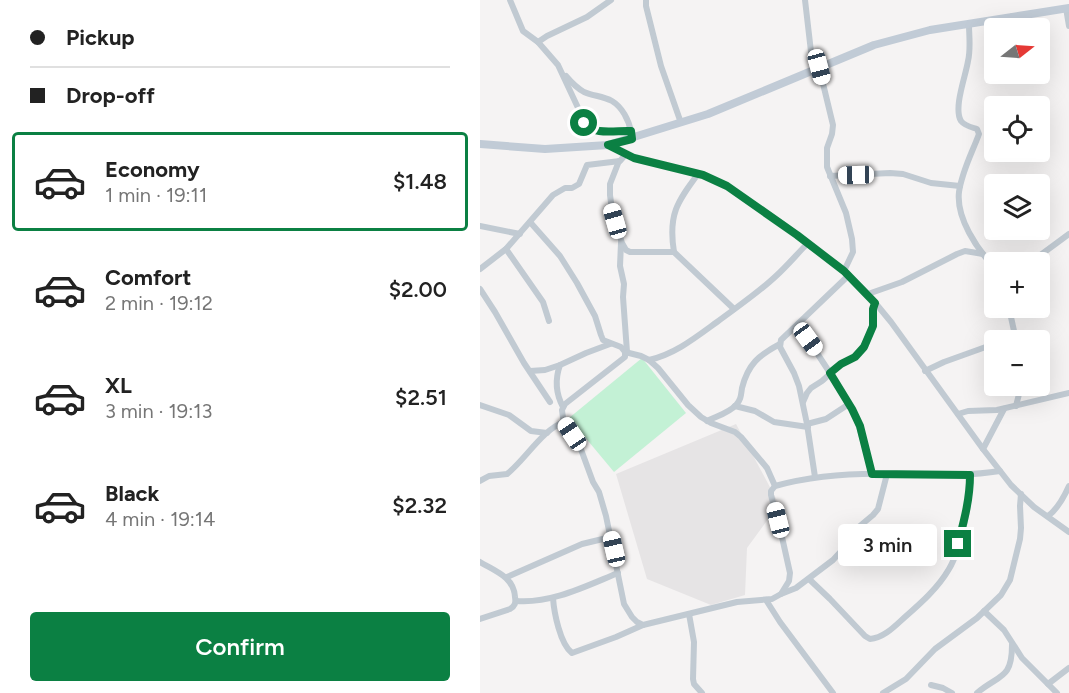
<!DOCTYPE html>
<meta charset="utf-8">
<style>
body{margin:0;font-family:Figtree,sans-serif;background:#f6f6f6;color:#222;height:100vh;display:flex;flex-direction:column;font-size:22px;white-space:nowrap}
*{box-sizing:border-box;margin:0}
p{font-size:20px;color:#767676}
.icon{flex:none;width:33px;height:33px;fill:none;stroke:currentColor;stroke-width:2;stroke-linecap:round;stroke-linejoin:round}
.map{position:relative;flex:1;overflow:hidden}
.drawer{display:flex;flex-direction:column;background:#fff;width:480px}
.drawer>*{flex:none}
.banner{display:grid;align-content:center;height:132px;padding:0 30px;background:#fff}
.needle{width:39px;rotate:73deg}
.fabs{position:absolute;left:504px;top:18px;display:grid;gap:12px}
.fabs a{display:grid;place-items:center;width:66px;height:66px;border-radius:6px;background:#fff;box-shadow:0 6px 24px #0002;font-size:30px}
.end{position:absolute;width:27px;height:27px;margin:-14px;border:8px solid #0b8043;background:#fff;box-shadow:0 0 0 3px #fff}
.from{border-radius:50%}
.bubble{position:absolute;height:42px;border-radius:6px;background:#fff;box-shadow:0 6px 24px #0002;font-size:20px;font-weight:600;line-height:42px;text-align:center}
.car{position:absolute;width:18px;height:36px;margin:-18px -9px;border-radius:8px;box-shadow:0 0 4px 2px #0007;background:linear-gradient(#fff 24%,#345 0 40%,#fff 0 76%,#345 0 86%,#fff 0)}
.banner b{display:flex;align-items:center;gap:21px;height:57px;font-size:22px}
.banner b+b{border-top:2px solid #e0e0e0}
.banner i{width:15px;height:15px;background:#222}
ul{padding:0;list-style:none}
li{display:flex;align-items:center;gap:18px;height:99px;margin:0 12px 9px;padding:0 18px;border:3px solid transparent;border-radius:6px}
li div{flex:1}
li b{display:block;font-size:22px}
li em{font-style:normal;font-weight:600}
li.current{border-color:#0b8043}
li>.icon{width:54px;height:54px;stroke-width:1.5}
.button{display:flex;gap:12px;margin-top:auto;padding:12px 30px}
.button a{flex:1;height:69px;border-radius:6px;background:#0b8043;color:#fff;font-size:24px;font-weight:600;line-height:69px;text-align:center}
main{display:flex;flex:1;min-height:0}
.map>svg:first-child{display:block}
.education{fill:#e6e4e5}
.green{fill:#c3f1d5}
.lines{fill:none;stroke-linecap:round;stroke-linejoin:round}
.street{stroke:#c1cad2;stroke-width:6}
.secondary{stroke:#c1cbd6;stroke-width:8}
.route{stroke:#0b8043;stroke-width:8}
</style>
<main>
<section class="drawer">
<div class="banner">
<b><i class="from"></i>Pickup</b>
<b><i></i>Drop-off</b>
</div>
<ul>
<li class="current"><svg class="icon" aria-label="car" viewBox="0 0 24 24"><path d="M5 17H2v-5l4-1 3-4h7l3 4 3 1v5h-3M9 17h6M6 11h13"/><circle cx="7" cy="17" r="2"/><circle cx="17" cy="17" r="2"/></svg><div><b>Economy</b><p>1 min · 19:11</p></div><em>$1.48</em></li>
<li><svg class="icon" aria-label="car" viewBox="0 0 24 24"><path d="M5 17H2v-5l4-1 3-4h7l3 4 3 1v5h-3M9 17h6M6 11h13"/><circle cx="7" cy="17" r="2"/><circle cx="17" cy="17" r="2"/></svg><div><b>Comfort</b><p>2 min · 19:12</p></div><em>$2.00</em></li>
<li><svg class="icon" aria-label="car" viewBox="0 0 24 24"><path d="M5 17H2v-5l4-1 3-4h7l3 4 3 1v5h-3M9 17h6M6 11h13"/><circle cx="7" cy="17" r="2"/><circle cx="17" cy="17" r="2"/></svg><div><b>XL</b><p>3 min · 19:13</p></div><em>$2.51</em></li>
<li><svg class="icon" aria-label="car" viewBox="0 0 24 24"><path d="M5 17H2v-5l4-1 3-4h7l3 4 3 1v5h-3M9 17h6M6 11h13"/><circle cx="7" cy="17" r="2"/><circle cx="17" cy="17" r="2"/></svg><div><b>Black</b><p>4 min · 19:14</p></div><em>$2.32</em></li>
</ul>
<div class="button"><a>Confirm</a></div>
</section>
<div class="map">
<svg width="589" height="693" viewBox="0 0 589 693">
<rect width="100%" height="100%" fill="#f5f3f3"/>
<polygon class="education" points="256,424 299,504 267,548 265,595 231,605 167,579 136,474"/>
<polygon class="green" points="162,358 206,413 134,472 89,418"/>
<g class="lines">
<g class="street">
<path d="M30 0 43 31 58 42 78 65 107 127C119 134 137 130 151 131"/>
<polyline points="166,0 166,6 181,66 201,123"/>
<polyline points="325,0 333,69"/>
<polyline points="586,8 589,26"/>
<polyline points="532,16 536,28"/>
<path d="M489 24C489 37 491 49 488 61 486 75 473 108 481 121 485 126 491 127 497 129L499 134C492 153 482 171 479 192 476 218 497 249 514 267"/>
<polyline points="58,42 67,36 107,17 131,0"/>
<polyline points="339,67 353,125 352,134 347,148 347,167 366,213 372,239 373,252 364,271"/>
<path d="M86 76C91 82 97 88 104 92 113 96 123 96 132 101 142 107 149 120 151 132"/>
<polyline points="128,145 154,158 223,175 247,186 307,227 364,271 388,294 411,322 503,449 531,485 554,507 589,532"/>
<polyline points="139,161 130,184 130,195 132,210 142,243 146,250 150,252 194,252"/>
<path d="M218 174C197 202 188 215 194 252L254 309"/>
<polyline points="350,176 410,173 423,174 451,183 480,186"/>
<path d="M50 222 80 256 97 283 115 316 121 335 123 340 141 347 145 352V357L85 404 82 410 83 418 99 444 113 482 119 492 126 516 144 604 152 617 157 622 163 625 257 602 292 599 301 594 309 581 310 573 302 537 291 495V491L295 486C332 476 371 473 410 474 447 474 483 477 520 471"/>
<polyline points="0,226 40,234"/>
<polyline points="141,243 140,266 144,284 143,297 147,352"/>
<polyline points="26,249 63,302 69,321"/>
<polyline points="551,262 589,234"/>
<polyline points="0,269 26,249 73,195 85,188 92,188 99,184 107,165 140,161 146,154"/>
<polyline points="0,289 15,312 44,363 70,402"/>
<polyline points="388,294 422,282 477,254 485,251 503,254"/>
<polyline points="529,308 536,340"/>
<polyline points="318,324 350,373 376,417 379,426 392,474"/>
<polyline points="525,340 535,337"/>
<polyline points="145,352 161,356 169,360 178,368 208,405 221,417 231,423 255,432 261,437 287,468 295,486"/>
<path d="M169 360C195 354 215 338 237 322 257 307 278 293 296 276 307 266 317 254 328 243"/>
<polyline points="50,371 65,370 80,365"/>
<polyline points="445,371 464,362 514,344"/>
<polyline points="323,402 327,393 331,388 342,381 361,364 375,357 383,347 393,326 393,309 395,303"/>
<polyline points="0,405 29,415 51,431 67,433"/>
<polyline points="255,406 275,411 294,422 328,427"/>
<polyline points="536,406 541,386"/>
<path d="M83 407C76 394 75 379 80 365L106 353 130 344"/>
<polyline points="478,414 488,411 517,410 589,393"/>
<path d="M227 421C237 416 249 413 256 405 261 400 261 395 262 388 268 364 279 355 300 344"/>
<polyline points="327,424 346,419 369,404"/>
<polyline points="503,449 524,409"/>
<polyline points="335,477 327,424 319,386 314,373 300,347 301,340 369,275"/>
<path d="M0 481 9 476 27 474C44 461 63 429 84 422"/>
<path d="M568 516C578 509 584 497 589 486"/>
<path d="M0 562C15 571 34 577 35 597 36 603 35 606 30 609L0 619"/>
<polyline points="27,577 102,544 131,537"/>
<path d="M329 579 350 599 385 636 390 639C404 638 415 626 425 617 441 603 458 588 469 569 481 549 491 499 490 475"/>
<polyline points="301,594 316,588 353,560 364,548 374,531 393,515 398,509 407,474"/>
<path d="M73 598C74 612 80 644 92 653L136 637 163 625"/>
<polyline points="286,600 300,622 353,693"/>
<path d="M36 601C71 604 106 586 138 573"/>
<polyline points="504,611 524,630 542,658 577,693"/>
<polyline points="209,614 214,642 213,679 214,684 222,693"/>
<polyline points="568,684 589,668"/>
<polyline points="451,685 463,688 472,693"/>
<polyline points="403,693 426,679 455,649 497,618 521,595 530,580 540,539 541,528 540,506 541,494"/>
<path d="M497 693C519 674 532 680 532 645"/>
</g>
<polyline class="secondary" points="0,144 65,149 128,145 228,114 394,45 450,30 589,8"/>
</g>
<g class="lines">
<path class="route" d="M104 123C114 136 137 130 151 131L152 139 128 145 154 158 223 175 247 186 317 235 364 271 395 303 393 309V326L384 347 375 357 361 364 350 373 372 409 380 426 392 474 490 475C490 499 484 521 478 544"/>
</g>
</svg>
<div class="fabs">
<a><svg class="needle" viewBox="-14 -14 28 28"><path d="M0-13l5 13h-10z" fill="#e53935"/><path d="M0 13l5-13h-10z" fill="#767676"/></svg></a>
<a><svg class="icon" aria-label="locate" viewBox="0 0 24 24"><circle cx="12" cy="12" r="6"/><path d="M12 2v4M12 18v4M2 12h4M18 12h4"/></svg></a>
<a><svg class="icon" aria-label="layers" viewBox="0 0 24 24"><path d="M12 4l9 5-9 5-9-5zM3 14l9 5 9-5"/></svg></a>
<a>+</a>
<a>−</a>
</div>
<i class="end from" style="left:104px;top:123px"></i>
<i class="end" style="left:478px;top:544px"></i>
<div class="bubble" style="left:358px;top:524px;width:99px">3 min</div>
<i class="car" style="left:339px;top:67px;rotate:165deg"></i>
<i class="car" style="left:376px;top:175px;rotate:269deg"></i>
<i class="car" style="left:135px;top:221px;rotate:344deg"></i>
<i class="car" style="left:328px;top:339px;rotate:144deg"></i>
<i class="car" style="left:92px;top:434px;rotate:326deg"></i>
<i class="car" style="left:298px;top:520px;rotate:346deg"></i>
<i class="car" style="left:134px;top:549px;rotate:347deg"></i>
</div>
</main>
